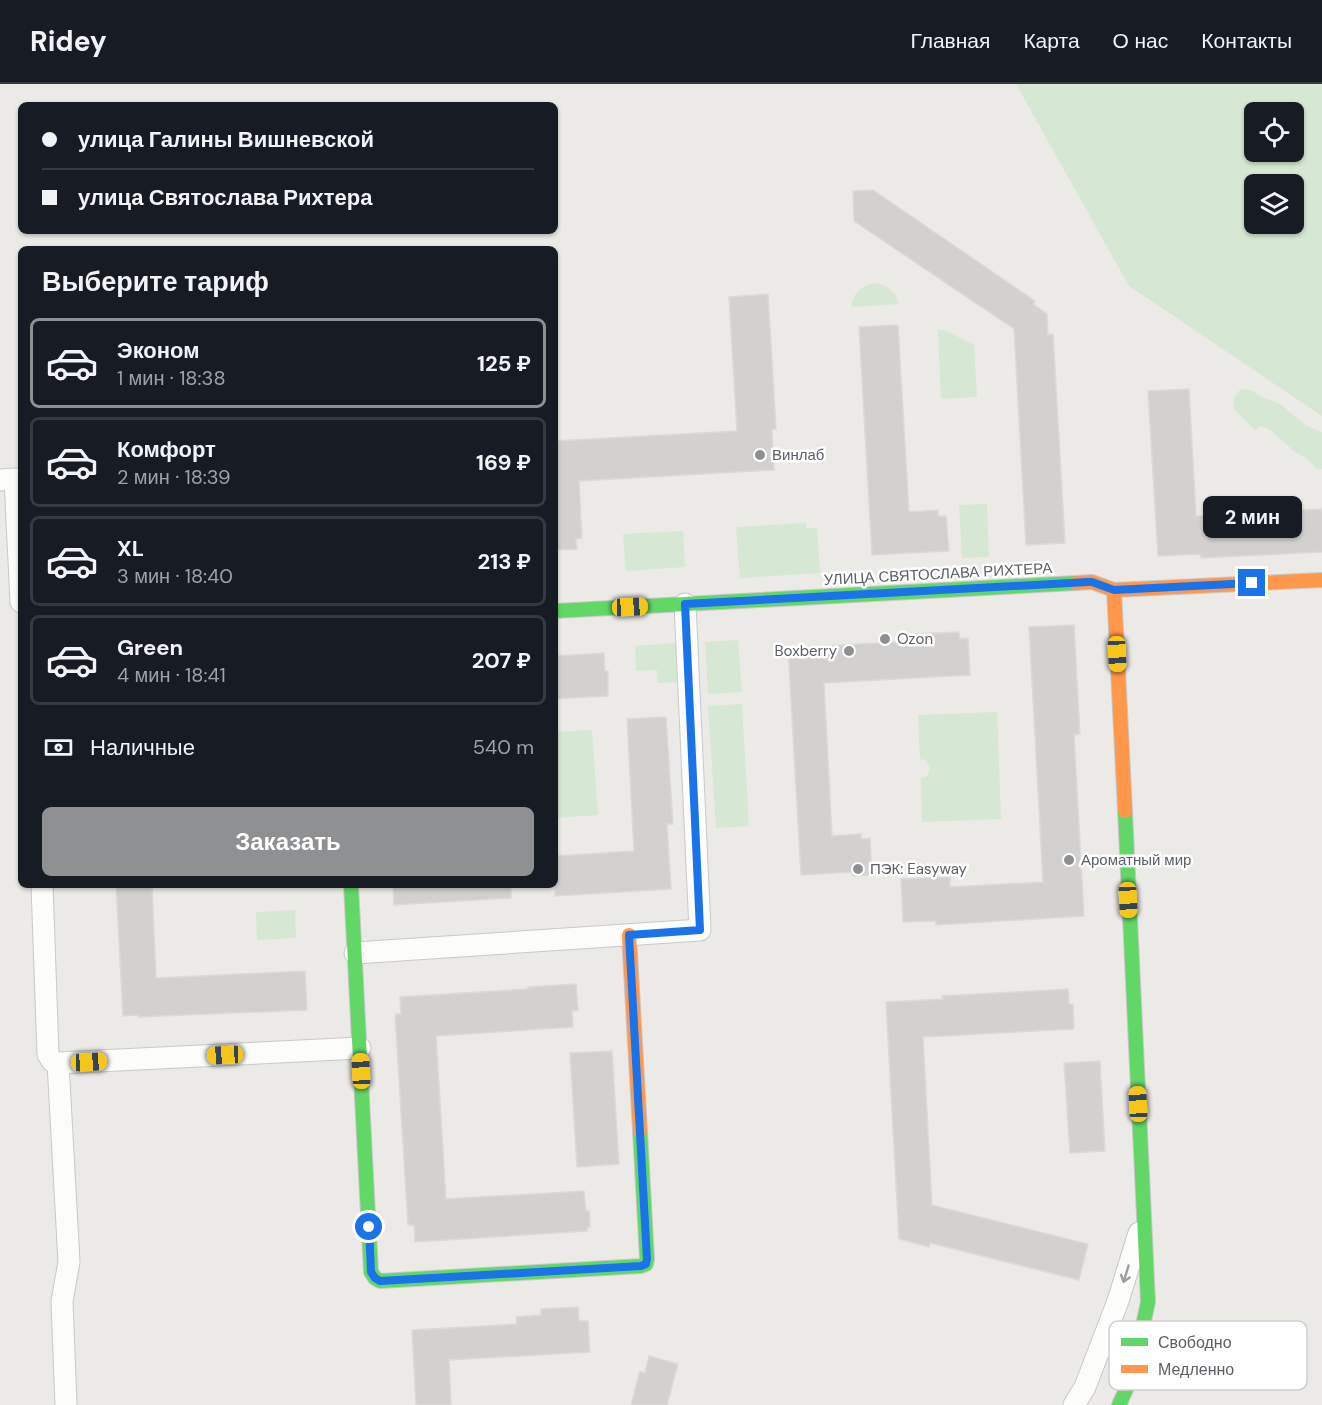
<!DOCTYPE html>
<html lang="ru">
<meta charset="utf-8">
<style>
body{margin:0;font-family:"DM Sans",sans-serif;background:#242831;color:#f1f3f6;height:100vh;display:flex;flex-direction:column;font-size:22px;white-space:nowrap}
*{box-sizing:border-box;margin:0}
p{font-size:20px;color:#9ea1a6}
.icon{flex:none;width:33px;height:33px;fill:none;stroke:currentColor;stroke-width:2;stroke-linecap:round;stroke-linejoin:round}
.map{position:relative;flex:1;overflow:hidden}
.panel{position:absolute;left:18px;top:162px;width:540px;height:642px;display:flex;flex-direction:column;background:#171b24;border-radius:9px;box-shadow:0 2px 4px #0004}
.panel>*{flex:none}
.guide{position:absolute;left:18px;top:18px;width:540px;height:132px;border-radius:9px;box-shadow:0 2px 4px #0004;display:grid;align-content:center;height:132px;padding:0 24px;background:#171b24}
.fabs{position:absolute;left:1244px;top:18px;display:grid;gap:12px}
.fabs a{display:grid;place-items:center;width:60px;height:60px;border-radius:9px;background:#171b24;box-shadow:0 2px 4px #0004;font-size:30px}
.end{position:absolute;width:27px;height:27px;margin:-14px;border:8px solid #1a73e8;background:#fff;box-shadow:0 0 0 3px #fff}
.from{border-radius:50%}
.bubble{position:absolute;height:42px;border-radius:9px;background:#171b24;box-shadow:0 2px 4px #0004;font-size:20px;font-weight:700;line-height:42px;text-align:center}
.car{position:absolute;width:18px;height:36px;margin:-18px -9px;border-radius:8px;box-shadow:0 0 4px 2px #0007;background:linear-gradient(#f5c518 24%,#345 0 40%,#f5c518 0 76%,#345 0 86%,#f5c518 0)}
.guide b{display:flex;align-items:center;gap:21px;height:57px;font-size:22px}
.guide b+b{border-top:2px solid #363941}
.guide i{width:15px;height:15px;background:#f1f3f6}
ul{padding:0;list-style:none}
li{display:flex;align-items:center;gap:18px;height:90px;margin:0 12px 9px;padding:0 12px;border:3px solid #363941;border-radius:9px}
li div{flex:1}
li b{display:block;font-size:22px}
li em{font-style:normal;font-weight:700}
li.active{border-color:#8e9092}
li>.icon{width:54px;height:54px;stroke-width:1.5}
h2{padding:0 24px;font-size:27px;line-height:72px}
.pay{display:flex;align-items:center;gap:15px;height:66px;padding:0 24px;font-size:22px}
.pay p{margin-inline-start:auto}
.primary-button{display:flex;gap:12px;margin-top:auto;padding:12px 24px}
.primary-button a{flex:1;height:69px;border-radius:9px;background:#8e9092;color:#fff;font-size:24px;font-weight:700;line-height:69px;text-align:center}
header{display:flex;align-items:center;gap:36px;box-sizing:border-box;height:84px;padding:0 30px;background:#171b24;border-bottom:2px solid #363941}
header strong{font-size:28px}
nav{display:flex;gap:33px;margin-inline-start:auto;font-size:21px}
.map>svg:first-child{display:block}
.green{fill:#d6e7d3;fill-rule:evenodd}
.building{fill:#d3d1d0;stroke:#dcdad6;stroke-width:1.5}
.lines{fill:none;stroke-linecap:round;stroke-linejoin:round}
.street-casing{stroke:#c8c9c9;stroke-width:23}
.fast-casing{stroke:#c8c9c8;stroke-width:16}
.slow-casing{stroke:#c8c9c8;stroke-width:16}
.street{stroke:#fcfcfb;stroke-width:21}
.fast{stroke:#63d668;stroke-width:14}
.slow{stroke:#ff974d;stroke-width:14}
.oneway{stroke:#9c9ea0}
.route{stroke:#1a73e8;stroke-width:8}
.poi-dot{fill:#8e9092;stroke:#fff;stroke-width:2}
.labels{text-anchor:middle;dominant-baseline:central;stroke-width:5;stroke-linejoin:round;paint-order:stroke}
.poi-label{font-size:15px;fill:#5c6064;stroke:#fff;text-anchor:start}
.street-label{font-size:15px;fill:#5c6064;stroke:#fff}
.key{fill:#fff;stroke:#cecfd0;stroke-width:1.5}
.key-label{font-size:16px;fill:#5c6064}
</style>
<header>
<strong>Ridey</strong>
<nav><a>Главная</a><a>Карта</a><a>О нас</a><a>Контакты</a></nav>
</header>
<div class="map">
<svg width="1322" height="1321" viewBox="0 0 1322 1321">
<rect width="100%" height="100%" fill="#eceae7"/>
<g class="green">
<path d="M1016 0H1322V332L1129 202ZM1254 28H1293V68H1254ZM1254 100H1293V140H1254Z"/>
<path d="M875 199C888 201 895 207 899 220L851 223C853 209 861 202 875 199Z"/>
<polygon points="938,246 945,246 974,261 977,313 941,315"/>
<path d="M1246 305 1253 307 1262 313 1280 320 1307 342 1322 348V385L1318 386 1306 374 1295 368 1269 345 1261 342 1255 346C1245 333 1222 324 1240 306Z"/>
<polygon points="987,420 989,473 962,474 959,421"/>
<polygon points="806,439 806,444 817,444 820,489 740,494 736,443"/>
<polygon points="683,447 685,483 626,487 623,450"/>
<polygon points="738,556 742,608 708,610 705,558"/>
<polygon points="676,559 679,598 658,599 657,586 636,587 635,562"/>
<polygon points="742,620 749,742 716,744 708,622"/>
<path d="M997 628 1001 735 922 738 921 694C927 693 929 690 930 684L925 676 920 675 918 631Z"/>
<polygon points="592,646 598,731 555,734 555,648"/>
<polygon points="295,826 296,854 257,856 256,828"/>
</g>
<g class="building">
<polygon points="873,106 1035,217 1033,220 1047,230 1048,251 1053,250 1065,459 1026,461 1014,245 854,137 853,107"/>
<polygon points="768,210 776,345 772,346 774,386 579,397 582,454 576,455 577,465 555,466 555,357 737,347 729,213"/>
<polygon points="898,241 909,428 938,426 938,432 946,432 949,467 872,471 859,243"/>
<polygon points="1189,305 1196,432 1322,425 1322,468 1201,474 1200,470 1158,472 1148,307"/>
<polygon points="1074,541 1080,650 1074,651 1084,832 936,841 936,837 903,838 901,795 950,793 950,803 1043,798 1029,543"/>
<polygon points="959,548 960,555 968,554 970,591 824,599 832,752 861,750 861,755 870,754 872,791 853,792 852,788 801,791 788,564 914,557 913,550"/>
<polygon points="604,569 605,587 608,587 608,612 555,615 555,572"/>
<polygon points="666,633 673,740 667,740 671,805 555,812 555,772 634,767 627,635"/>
<polygon points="116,801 152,801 156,894 305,887 307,926 138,933 138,931 123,932"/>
<polygon points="393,801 511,801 511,814 394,821"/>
<polygon points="576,900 578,926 572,927 573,943 436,952 446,1115 584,1107 586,1127 589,1127 590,1143 587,1144 587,1147 415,1158 414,1141 408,1141 395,930 401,930 400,913 528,905 528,903"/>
<polygon points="1068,905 1069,920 1073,920 1074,945 923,953 932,1121 1088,1160 1079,1196 930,1159 929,1163 899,1155 886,918 943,915 942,912"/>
<polygon points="612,967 619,1080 577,1083 570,969"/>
<polygon points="1100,977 1105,1067 1070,1069 1064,979"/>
<polygon points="578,1223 579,1237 588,1237 590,1268 449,1276 451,1321 416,1321 412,1246 517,1240 516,1233 541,1231 541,1225"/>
<polygon points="649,1272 678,1280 667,1321 631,1321 640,1287 645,1289"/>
</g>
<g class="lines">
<defs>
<g id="street">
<polyline points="0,396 15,395 21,518"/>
<polyline points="42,801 48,970 52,977 58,979 360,964"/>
<polyline points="355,869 700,846 685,520"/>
<polyline points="58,979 69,1178 62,1217 66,1321"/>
<polyline points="1074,1321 1085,1303 1118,1217 1139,1149"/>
</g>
<g id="fast">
<polyline points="555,527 1076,499"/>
<polyline points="351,801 371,1188 375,1194 380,1197 641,1182 646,1180 647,1175 640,1047"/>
<polyline points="1119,1321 1132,1292 1148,1218 1125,727"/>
</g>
<g id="slow">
<polyline points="1076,499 1092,498 1114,506 1322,496"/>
<polyline points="1114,506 1125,727"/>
<polyline points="629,851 640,1047"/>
</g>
</defs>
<use href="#street" class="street-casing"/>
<use href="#fast" class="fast-casing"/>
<use href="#slow" class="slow-casing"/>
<use href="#street" class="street"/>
<use href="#fast" class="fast"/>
<use href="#slow" class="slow"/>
</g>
<defs><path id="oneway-shaft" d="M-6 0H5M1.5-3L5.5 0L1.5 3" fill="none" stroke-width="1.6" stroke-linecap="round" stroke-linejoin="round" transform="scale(1.5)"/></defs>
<use class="oneway" href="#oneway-shaft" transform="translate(1126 1190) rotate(107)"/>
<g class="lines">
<polyline class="route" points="369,1143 371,1188 375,1194 380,1197 641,1182 646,1180 647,1175 629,851 700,846 685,520 1088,498 1092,498 1114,506 1252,499"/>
</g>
<g class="poi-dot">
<circle cx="760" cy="371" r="6"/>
<circle cx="885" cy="555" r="6"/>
<circle cx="849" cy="567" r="6"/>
<circle cx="1069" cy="776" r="6"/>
<circle cx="858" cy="785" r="6"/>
</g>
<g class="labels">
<g class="poi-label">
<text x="772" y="371">Винлаб</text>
<text x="897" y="555">Ozon</text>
<text x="837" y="567" text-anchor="end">Boxberry</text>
<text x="1081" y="776">Ароматный мир</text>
<text x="870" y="785">ПЭК: Easyway</text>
</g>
<g class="street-label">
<text transform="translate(938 490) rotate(-3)">УЛИЦА СВЯТОСЛАВА РИХТЕРА</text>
</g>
</g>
<rect x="1109" y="1237" width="198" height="69" rx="9" class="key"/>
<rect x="1121" y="1254" width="27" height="8" fill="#63d668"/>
<rect x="1121" y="1281" width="27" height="8" fill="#ff974d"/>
<g class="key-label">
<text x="1158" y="1264">Свободно</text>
<text x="1158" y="1291">Медленно</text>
</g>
</svg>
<div class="fabs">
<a><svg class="icon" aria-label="locate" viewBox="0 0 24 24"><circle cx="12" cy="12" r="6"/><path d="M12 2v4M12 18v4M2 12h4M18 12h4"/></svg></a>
<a><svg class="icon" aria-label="layers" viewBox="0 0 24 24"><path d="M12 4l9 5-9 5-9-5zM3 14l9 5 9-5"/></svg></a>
</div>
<i class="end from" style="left:369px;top:1143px"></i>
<i class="end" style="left:1252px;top:499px"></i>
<div class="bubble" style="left:1203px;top:412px;width:99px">2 мин</div>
<i class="car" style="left:630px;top:523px;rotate:87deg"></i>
<i class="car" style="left:1117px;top:570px;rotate:177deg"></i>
<i class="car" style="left:1128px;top:816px;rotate:177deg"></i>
<i class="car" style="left:225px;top:971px;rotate:267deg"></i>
<i class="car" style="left:89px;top:978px;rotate:87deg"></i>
<i class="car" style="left:361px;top:987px;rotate:357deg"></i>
<i class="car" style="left:1138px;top:1020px;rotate:357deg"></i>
<div class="guide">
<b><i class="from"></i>улица Галины Вишневской</b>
<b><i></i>улица Святослава Рихтера</b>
</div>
<section class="panel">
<h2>Выберите тариф</h2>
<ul>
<li class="active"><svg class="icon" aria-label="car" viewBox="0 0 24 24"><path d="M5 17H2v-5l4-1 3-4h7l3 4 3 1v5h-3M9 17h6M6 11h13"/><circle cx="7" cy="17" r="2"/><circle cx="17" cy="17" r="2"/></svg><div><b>Эконом</b><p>1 мин · 18:38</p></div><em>125 ₽</em></li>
<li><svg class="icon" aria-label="car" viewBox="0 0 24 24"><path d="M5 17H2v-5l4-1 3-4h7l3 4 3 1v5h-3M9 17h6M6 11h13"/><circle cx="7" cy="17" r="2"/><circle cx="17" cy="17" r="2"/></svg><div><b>Комфорт</b><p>2 мин · 18:39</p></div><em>169 ₽</em></li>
<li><svg class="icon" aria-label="car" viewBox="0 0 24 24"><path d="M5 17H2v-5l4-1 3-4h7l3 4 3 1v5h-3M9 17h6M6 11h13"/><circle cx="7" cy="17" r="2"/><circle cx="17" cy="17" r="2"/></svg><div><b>XL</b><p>3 мин · 18:40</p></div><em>213 ₽</em></li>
<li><svg class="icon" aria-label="car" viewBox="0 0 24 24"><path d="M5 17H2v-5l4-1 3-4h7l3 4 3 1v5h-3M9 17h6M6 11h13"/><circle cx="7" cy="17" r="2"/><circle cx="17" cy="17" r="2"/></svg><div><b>Green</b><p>4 мин · 18:41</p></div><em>207 ₽</em></li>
</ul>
<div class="pay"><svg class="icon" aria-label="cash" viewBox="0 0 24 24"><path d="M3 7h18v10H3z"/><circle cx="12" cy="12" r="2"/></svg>Наличные<p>540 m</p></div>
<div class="primary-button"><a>Заказать</a></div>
</section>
</div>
